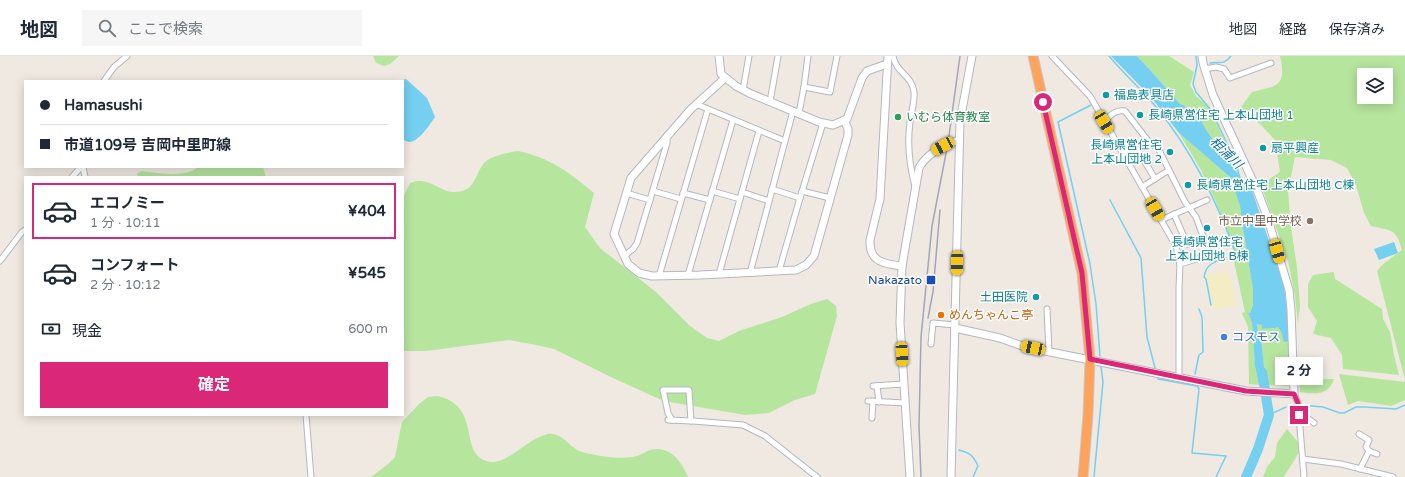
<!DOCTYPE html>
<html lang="ja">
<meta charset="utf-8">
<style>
body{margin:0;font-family:"Varela Round","Noto Sans JP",sans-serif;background:#f6f6f7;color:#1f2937;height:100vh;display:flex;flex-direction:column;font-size:15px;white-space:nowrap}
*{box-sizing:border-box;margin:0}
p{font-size:13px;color:#747a83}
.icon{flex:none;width:22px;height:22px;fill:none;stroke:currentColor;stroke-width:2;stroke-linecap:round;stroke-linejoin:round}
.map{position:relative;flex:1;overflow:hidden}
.drawer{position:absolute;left:24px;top:120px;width:380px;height:240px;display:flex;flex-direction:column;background:#fff;border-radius:0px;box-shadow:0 2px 10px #0003}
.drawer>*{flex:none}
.hud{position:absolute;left:24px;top:24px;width:380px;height:88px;border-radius:0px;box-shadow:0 2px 10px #0003;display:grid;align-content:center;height:88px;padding:0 16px;background:#fff}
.buttons{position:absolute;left:1357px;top:12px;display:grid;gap:8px}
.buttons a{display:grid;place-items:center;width:36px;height:36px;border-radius:0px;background:#fff;box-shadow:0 2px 10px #0003;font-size:20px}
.end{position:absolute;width:18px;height:18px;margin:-9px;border:5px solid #db2777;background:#fff;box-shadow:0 0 0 2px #fff}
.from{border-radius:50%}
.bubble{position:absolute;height:28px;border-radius:0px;background:#fff;box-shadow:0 2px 10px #0003;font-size:13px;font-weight:700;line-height:28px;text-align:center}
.car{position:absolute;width:12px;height:24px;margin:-12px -6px;border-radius:5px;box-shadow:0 0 3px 1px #0007;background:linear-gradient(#f5c518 24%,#345 0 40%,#f5c518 0 76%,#345 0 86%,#f5c518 0)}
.hud b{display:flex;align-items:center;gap:14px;height:38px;font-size:15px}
.hud b+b{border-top:1px solid #e0e1e3}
.hud i{width:10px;height:10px;background:#1f2937}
ul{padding:7px 0 0;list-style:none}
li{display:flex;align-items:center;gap:12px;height:56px;margin:0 8px 6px;padding:0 8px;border:2px solid transparent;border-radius:0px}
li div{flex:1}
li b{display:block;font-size:15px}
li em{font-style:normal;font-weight:700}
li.active{border-color:#db2777}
li>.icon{width:36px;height:36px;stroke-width:1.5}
.pay{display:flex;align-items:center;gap:10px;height:44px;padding:0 16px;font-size:15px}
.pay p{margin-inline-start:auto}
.primary-button{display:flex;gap:8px;margin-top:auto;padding:8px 16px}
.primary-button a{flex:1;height:46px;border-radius:0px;background:#db2777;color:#fff;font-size:16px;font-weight:700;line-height:46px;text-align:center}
header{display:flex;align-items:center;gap:24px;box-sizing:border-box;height:56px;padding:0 20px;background:#fff;border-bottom:1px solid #e0e1e3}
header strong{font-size:19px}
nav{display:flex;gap:22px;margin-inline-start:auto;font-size:14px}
.search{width:280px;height:36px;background:#f6f6f7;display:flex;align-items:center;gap:10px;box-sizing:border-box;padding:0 14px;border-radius:0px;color:#747a83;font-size:15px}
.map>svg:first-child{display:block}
.green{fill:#b6e59e;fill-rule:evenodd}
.sand{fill:#f3ecc5}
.water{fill:#75cff0}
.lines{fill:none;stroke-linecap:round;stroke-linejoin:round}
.stream{stroke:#75cff0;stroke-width:1.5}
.river{stroke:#75cff0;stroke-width:10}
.street-casing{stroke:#b4b7c1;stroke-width:7}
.secondary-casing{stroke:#b4b7c1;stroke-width:9}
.highway-casing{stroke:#c9c9c9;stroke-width:11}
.street{stroke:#fff;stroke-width:5}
.secondary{stroke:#fff;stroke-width:7}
.highway{stroke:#ffa35c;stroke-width:9}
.rail{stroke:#a3a6b8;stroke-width:1.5}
.route{stroke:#db2777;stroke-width:5}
.culture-dot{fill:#0f9aa8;stroke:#fff;stroke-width:1.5}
.leisure-dot{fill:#2e9e5b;stroke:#fff;stroke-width:1.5}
.education-dot{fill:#8d6e63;stroke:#fff;stroke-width:1.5}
.transit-dot{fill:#1a4fb4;stroke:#fff;stroke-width:1.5}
.food-dot{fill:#e8710a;stroke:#fff;stroke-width:1.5}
.shop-dot{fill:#3f7fe0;stroke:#fff;stroke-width:1.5}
.labels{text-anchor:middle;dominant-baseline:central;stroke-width:3;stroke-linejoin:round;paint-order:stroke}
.culture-label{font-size:12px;fill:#0d838f;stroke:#fff;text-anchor:start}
.leisure-label{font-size:12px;fill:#27864d;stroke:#fff;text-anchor:start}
.education-label{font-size:12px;fill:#785e54;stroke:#fff;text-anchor:end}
.transit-label{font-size:12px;fill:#164399;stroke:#fff;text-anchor:end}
.food-label{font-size:12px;fill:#c56008;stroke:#fff;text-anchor:start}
.shop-label{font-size:12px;fill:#366cbe;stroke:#fff;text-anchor:start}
.water-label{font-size:13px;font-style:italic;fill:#0d6fa3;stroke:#fff}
</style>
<header>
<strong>地図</strong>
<div class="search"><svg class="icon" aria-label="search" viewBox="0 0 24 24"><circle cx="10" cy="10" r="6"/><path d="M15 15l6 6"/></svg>ここで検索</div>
<nav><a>地図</a><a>経路</a><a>保存済み</a></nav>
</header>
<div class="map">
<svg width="1405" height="421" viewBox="0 0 1405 421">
<rect width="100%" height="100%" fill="#efe9e1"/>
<g class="green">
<polygon points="373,0 399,0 390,8 384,10 376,7"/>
<polygon points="1137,0 1169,0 1194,16 1190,29 1196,40 1208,50 1235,106 1238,117 1229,107 1205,72 1197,57 1179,47 1152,16"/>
<path d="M1280 0H1405V324L1377 215 1383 208 1402 194C1396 172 1392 175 1371 170L1364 157 1356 129 1347 112 1331 104 1295 101 1288 135 1291 171 1297 212 1300 250 1298 268 1295 240 1288 205 1261 129 1280 116 1275 84 1260 68 1252 62 1240 64 1241 51 1252 36C1277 30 1287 31 1280 0ZM1364 19H1386V41H1364Z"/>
<polygon points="1179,77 1230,121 1234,132 1240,150 1243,174 1245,184 1253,234 1253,249 1250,257 1248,257 1252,267 1255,310 1259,329 1249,328 1248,271 1242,257 1245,256 1233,201 1237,199 1215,144 1201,114"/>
<path d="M518 95C549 101 570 117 594 137L585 171 600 192 656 236 690 270 707 282 719 285 739 275 782 261 811 248 827 243 836 250 837 260 815 338 795 344 769 357 745 359 664 345 615 323 554 293 536 289 509 284 426 295H403V142L410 127C432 118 440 141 462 135 475 132 476 117 484 107 492 99 507 97 518 95Z"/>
<path d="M198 111H263L266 121H138L137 118 141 115C157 117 186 122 198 111Z"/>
<polygon points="1334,216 1335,223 1382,253 1383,263 1390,276 1394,299 1399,319 1343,313 1342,299 1331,282 1313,278 1317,265 1308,251 1308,228 1313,219"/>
<polygon points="1257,267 1272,273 1278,271 1281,276 1284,285 1289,285 1291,329 1289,330 1267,329 1265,321 1261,281 1258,276"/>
<polygon points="1339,318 1405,326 1405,344 1391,350 1358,345 1348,349"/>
<path d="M1299 323H1334C1329 340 1314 338 1300 336Z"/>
<path d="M437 340C485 350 455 402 492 406 509 407 528 382 548 378 561 376 569 390 579 395 583 396 587 398 591 398 604 401 620 403 633 401 639 400 645 396 650 394 670 389 681 405 688 421H371L388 408 395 401 402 366 419 348 428 341Z"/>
<path d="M1287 373 1297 385 1300 393C1296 404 1289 411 1284 421H1263L1267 411 1275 401 1277 387Z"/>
</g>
<polygon class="sand" points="1229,214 1237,250 1212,253 1206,220"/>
<g class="water">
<path d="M1111 0H1137L1152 16 1179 47 1197 57 1205 72 1229 107 1252 134 1284 230 1288 262 1289 285 1284 286 1281 276 1278 271C1271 274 1269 271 1262 273V269L1257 268 1258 276 1261 281 1265 321 1267 329H1259L1255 310 1252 267 1248 257H1250L1253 249V234L1245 184 1243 174 1240 150 1230 121 1179 77 1151 41Z"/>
<path d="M406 23 427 42 435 61C430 68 419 86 409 86 408 86 404 84 403 83V25H399Z"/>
<polygon points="1394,186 1398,197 1379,204 1374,193"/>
</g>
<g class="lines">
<g class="stream">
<path d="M1109 0C1124 18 1142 34 1157 52 1193 97 1217 144 1236 199"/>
<polyline points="1196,0 1197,9 1193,28 1196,36 1211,54 1236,106 1239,119"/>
<path d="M1210 7C1220 5 1223 10 1231 0"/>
<polyline points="1093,48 1058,66 1090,208 1096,248 1100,300"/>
<polyline points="1110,144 1141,202 1147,281 1155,312"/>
<path d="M1211 249 1206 223 1204 221C1206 208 1215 205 1226 202"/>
<polyline points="1195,318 1199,299 1203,296 1202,261 1199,253"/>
<polyline points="1158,323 1197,330 1199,333 1192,397 1226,400 1216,421"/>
<polyline points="1302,349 1323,351 1340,357 1344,357 1356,351 1365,351 1396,353 1405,349"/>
<polyline points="1269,359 1286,351"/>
<path d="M959 394C970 397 973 399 978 410L973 421"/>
<polyline points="1094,421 1103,326 1101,311"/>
</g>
<polyline class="river" points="1246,421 1258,393 1269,359 1262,316"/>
<defs>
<g id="street">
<polyline points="808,0 804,31 830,36 837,0"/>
<path d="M893 0C896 17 912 19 914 36 915 45 911 57 910 66 907 88 909 108 915 130"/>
<polyline points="1052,0 1090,40 1176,190 1180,208 1179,232 1179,322"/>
<polyline points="1205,13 1216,11 1224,13 1230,22 1271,7"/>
<polyline points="104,25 114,11 127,0"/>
<polyline points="743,34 749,0"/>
<polyline points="770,46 778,0"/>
<polyline points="696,48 785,85 750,217"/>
<polyline points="799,57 804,31"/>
<path d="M1104 66C1110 60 1115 53 1125 55L1149 86 1158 92 1185 146 1196 161 1204 183"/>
<polyline points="785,85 793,55"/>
<polyline points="1149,86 1138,94 1155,123"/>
<polyline points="1122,96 1139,96"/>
<polyline points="83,111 85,121"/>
<polyline points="72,121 81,111"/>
<polyline points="1142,131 1169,114"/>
<polyline points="772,133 800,142 823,67"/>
<polyline points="653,135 681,143"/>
<polyline points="712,135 740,143"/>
<polyline points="802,135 830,142"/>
<polyline points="742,136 769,145"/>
<polyline points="626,137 650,144"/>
<polyline points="683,137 710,144"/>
<polyline points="1174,158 1187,188 1191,187"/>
<polyline points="1161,164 1207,144"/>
<polyline points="1176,190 1182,186 1184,182"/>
<polyline points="624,200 633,193 637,187 667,87 667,79"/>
<polyline points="0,205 22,176 25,174"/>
<polyline points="1180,208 1203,201"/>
<polyline points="779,215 800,142"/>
<polyline points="719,218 759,75"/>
<polyline points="688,219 733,64"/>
<polyline points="659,220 708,53"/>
<polyline points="1047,253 1049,295"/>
<polyline points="931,288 933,267 955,269"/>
<polyline points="1294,322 1300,322 1307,311"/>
<polyline points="873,330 904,328"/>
<polyline points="877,330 879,346"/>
<polyline points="1294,338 1298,347 1304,421"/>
<polyline points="868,345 905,347"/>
<polyline points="306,359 311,421"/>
<polyline points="1299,359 1306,361 1314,367"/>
<polyline points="872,362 873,345"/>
<polyline points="668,364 693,365 743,369 765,380 817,421"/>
<polyline points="672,364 668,357 663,334 689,334 691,365"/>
<polyline points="1359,378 1369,384 1366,391 1369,395 1360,413"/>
<polyline points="1369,395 1377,398"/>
<polyline points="1303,403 1341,408 1393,421"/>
</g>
<g id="secondary">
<polyline points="719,0 721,18 736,30 749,37 819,66 833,69 847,63 862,22 867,15 887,8"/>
<path d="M888 0 880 143 870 184C869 206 884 208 902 210"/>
<polyline points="725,22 691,53 631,122 614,178 628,208 639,217 652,220 700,219 796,214 806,209 814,200 848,79 848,73 844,64"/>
<polyline points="955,272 1000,282 1025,291 1246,335 1294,338 1291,254 1289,234 1267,160 1257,134 1213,39 1203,7 1202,0"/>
<path d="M910 421 900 267 902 210 919 112C927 97 944 89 959 84"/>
<polyline points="951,421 960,65 972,0"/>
</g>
<polyline id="highway" points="1033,0 1082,217 1090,303 1088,359 1083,421"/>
</defs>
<use href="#street" class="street-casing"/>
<use href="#secondary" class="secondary-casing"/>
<use href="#highway" class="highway-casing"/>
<use href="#street" class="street"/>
<use href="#secondary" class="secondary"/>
<use href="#highway" class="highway"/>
<g class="rail">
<polyline points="928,262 933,236 940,154"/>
<polyline points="921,421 919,370 921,281 932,170 948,87 960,0"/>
</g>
</g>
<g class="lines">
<polyline class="route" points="1043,46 1082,217 1090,303 1246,335 1294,338 1298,347 1299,359"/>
</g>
<g class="culture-dot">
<circle cx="1106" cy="39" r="4"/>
<circle cx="1140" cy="59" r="4"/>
<circle cx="1263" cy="92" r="4"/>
<circle cx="1170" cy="96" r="4"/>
<circle cx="1188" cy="129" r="4"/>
<circle cx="1207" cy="172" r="4"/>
<circle cx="1036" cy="241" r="4"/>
</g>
<circle class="leisure-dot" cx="898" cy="61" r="4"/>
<circle class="education-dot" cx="1310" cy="165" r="4"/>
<rect class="transit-dot" x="926" y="219" width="10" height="10" rx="2"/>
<circle class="food-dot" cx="941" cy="259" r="4"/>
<circle class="shop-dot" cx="1224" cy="281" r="4"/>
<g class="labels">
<g class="culture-label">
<text x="1114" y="39">福島表具店</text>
<text x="1148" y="59">長崎県営住宅 上本山団地 1</text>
<text x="1162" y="89" text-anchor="end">長崎県営住宅<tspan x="1162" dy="14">上本山団地 2</tspan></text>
<text x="1271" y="92">扇平興産</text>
<text x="1196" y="129">長崎県営住宅 上本山団地 C棟</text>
<text x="1207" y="186" text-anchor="middle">長崎県営住宅<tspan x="1207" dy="14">上本山団地 B棟</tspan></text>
<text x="1028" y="241" text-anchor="end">土田医院</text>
</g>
<g class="leisure-label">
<text x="906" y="61">いむら体育教室</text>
</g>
<g class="education-label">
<text x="1302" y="165">市立中里中学校</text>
</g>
<g class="transit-label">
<text x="922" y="224">Nakazato</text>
</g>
<g class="food-label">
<text x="949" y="259">めんちゃんこ亭</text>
</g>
<g class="shop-label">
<text x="1232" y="281">コスモス</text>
</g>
<g class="water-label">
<text transform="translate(1226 97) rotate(44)">相浦川</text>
</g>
</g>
</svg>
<div class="buttons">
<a><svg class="icon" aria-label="layers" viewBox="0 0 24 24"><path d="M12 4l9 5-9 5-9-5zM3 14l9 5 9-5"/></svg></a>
</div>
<i class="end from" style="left:1043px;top:46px"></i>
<i class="end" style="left:1299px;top:359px"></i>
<div class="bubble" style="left:1275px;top:301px;width:48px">2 分</div>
<i class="car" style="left:1104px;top:66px;rotate:149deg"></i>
<i class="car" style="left:943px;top:90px;rotate:242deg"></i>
<i class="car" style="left:1155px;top:153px;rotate:150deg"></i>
<i class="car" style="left:1277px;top:195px;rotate:164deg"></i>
<i class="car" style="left:957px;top:207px;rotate:181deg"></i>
<i class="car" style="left:1033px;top:292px;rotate:282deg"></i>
<i class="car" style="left:902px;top:298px;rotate:177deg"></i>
<div class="hud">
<b><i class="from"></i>Hamasushi</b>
<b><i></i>市道109号 吉岡中里町線</b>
</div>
<section class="drawer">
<ul>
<li class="active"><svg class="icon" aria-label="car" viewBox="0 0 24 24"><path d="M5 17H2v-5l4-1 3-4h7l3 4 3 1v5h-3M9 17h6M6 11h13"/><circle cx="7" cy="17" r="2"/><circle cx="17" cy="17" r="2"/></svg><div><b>エコノミー</b><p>1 分 · 10:11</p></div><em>¥404</em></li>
<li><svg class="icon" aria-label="car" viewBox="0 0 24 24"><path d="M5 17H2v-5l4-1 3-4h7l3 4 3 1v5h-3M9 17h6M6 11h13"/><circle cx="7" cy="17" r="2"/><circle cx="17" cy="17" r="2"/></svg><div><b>コンフォート</b><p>2 分 · 10:12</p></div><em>¥545</em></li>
</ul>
<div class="pay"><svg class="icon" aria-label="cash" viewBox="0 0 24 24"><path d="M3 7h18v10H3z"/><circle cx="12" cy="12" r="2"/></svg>現金<p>600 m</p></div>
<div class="primary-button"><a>確定</a></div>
</section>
</div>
